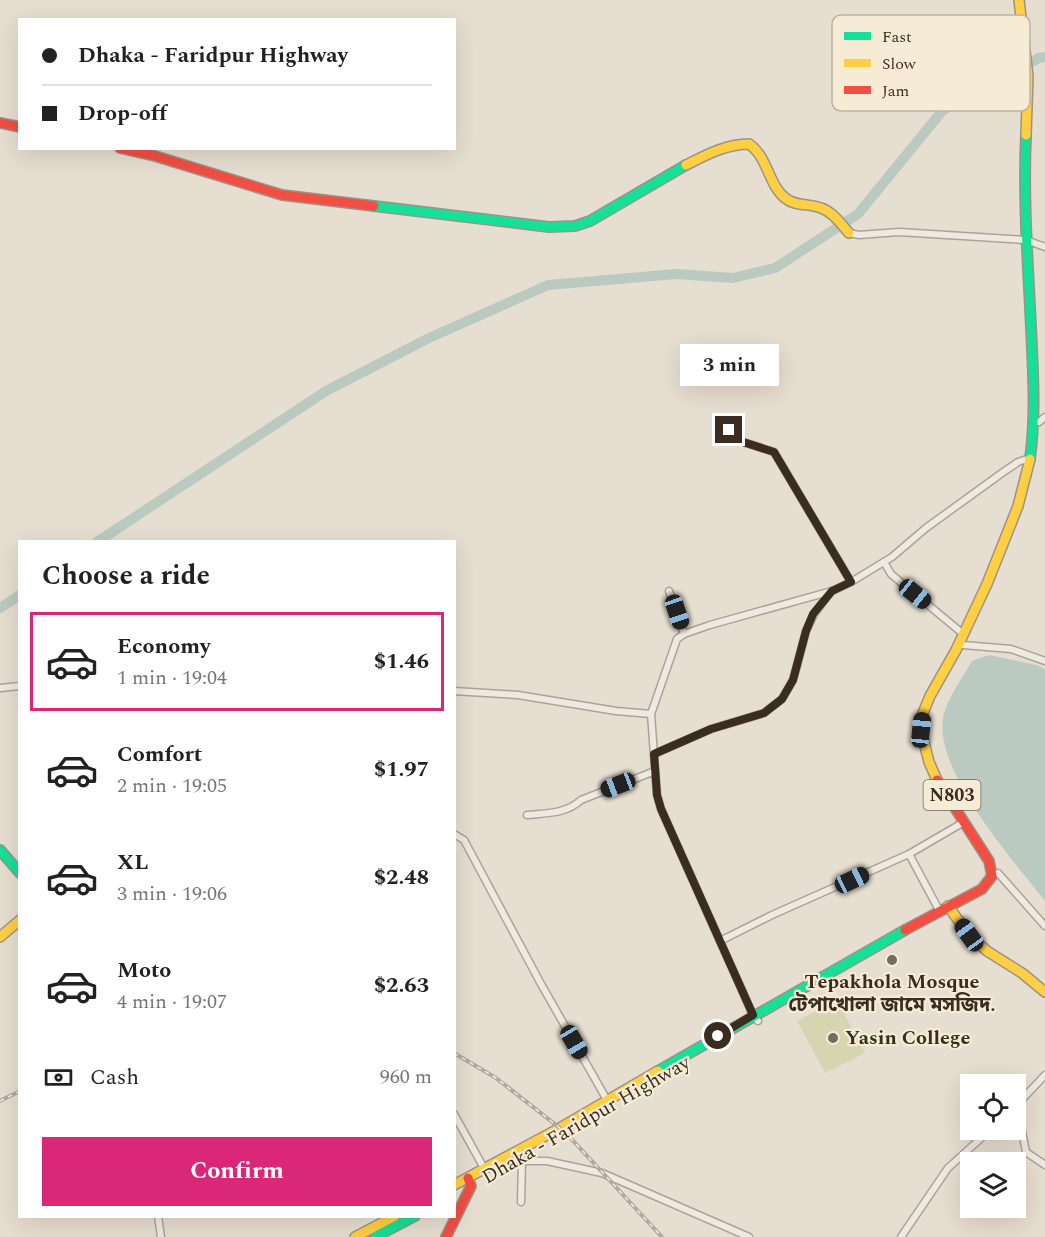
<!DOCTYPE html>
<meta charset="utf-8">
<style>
body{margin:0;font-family:Spectral,"Noto Sans Bengali",serif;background:#f6f6f6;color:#222;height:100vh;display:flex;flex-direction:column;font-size:22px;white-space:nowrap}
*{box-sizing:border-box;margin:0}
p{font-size:20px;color:#767676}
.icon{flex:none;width:33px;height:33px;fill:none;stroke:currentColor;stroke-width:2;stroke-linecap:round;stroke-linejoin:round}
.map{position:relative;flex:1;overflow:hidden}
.sheet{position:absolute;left:18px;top:540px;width:438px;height:678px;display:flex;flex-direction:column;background:#fff;border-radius:0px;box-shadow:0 6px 24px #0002}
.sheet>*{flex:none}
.top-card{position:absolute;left:18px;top:18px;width:438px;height:132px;border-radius:0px;box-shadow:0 6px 24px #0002;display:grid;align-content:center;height:132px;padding:0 24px;background:#fff}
.fabs{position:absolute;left:960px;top:1074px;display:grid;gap:12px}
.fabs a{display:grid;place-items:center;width:66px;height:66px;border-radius:0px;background:#fff;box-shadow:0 6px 24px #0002;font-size:30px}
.end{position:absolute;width:27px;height:27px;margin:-14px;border:8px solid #3b2c20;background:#fff;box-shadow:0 0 0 3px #fff}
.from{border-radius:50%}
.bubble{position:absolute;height:42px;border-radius:0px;background:#fff;box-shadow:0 6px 24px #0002;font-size:20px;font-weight:700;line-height:42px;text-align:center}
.car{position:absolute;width:18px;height:36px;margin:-18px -9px;border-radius:8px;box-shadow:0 0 4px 2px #0007;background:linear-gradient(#222 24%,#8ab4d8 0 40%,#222 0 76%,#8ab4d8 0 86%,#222 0)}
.top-card b{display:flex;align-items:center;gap:21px;height:57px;font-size:22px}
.top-card b+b{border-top:2px solid #e0e0e0}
.top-card i{width:15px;height:15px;background:#222}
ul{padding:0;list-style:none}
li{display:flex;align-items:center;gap:18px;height:99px;margin:0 12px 9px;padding:0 12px;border:3px solid transparent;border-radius:0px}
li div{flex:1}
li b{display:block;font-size:22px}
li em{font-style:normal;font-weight:700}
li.on{border-color:#db2777}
li>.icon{width:54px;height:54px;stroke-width:1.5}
h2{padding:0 24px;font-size:27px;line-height:72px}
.pay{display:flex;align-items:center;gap:15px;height:66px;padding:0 24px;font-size:22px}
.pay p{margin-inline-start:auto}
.primary-button{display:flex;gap:12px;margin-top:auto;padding:12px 24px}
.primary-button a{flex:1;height:69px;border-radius:0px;background:#db2777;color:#fff;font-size:24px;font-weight:700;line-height:69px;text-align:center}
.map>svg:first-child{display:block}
.green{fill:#d6d5b2}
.water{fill:#bbcac1}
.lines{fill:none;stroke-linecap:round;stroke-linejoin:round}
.river{stroke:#bbcac1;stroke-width:10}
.street-casing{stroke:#aba398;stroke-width:9}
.fast-casing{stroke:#9b9388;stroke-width:12}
.slow-casing{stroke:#9b9388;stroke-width:12}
.jam-casing{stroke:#9b9388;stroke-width:12}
.street{stroke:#eee9e1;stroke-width:6}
.fast{stroke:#16e098;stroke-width:9}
.slow{stroke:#ffcf43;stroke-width:9}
.jam{stroke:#f24e42;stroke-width:9}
.rail-casing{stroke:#aea8a1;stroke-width:4}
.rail{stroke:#f6ecd6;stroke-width:1.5;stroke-dasharray:4.5;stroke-linecap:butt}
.route{stroke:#3b2c20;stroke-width:8}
.poi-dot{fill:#776a5e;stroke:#f6ecd6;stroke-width:2}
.labels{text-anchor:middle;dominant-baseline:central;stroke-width:4.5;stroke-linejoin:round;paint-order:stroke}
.shield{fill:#f6ecd6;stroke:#736657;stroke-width:1.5}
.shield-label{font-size:18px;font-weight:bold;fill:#3b2c20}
.poi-label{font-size:20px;font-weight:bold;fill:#3b2c20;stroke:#f6ecd6}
.street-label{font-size:20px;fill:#3b2c20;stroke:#f6ecd6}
.key{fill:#f6ecd6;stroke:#beb29f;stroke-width:1.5}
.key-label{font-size:16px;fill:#3b2c20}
</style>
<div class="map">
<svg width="1045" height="1237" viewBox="0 0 1045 1237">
<rect width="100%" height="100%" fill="#e6ded0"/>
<polygon class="green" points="837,1000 865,1053 825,1073 797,1021"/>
<path class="water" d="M989 655 1037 665 1045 669V901C1014 861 926 763 945 710 951 693 963 677 972 661Z"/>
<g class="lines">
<g class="river">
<polyline points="97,542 326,391 429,338 548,285 676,274 733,278 775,268 858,214 943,110 1039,58 1045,57"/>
<polyline points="0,608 20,595"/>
</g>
<defs>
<g id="street">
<polyline points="849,233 859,235 899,232 1026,240 1045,247"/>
<polyline points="1039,422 1045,417"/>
<polyline points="729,430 740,441 774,452 851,582"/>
<polyline points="884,562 891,574 962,633"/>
<polyline points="669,591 684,634"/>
<polyline points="963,645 1011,649 1045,661"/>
<polyline points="0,688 20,686"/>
<polyline points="454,691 518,695 616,711 651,714"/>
<polyline points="654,754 711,729 764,713 782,699 793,680 806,631 814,614 831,591"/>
<path d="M527 815C546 813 566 814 581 800L655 771"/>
<polyline points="454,834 464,840 541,984 607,1100"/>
<polyline points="909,854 939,910"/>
<polyline points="998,873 1045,926"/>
<polyline points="720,941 772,915 909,854 964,822"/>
<polyline points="758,1021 753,1015 661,809 657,795 651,714 677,639 684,634 710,625 832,591 851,582 892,557 926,528 1002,473 1018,462 1030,458"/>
<polyline points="1017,1105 1026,1152 1045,1165"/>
<polyline points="1016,1106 1045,1075"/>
<polyline points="454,1114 485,1170"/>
<polyline points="515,1161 547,1161 602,1173 749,1237"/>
<polyline points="521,1202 522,1161"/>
<polyline points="158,1216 161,1237"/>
<polyline points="901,1237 948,1168 990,1130"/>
</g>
<g id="fast">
<path d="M1026 135C1023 199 1028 263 1031 327 1033 371 1036 415 1030 459"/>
<polyline points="374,206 549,227 575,226 590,221 686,165"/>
<polyline points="0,850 20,873"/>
<polyline points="658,1071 905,930"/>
<polyline points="375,1237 415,1216"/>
</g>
<g id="slow">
<polyline points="1019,0 1028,76 1026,135"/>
<path d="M686 165C706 155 726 144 749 144 768 157 768 184 785 198 796 207 809 203 821 208 833 212 841 224 849 233"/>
<polyline points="937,780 929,762 921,730 923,713 930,696 956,650 987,584 1018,506 1030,459"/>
<polyline points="948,906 969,935 987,951 1022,973 1045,992"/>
<polyline points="0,937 20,920"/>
<polyline points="454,1185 560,1128 658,1071"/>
<polyline points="355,1237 395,1216"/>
</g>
<g id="jam">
<polyline points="0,123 20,127"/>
<polyline points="120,148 155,156 282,195 374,206"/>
<polyline points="905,930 982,889 992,876 989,861 937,780"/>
<polyline points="446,1237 471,1186 468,1178"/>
</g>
</defs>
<use href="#street" class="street-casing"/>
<use href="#fast" class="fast-casing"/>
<use href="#slow" class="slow-casing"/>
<use href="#jam" class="jam-casing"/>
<use href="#street" class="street"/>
<use href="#fast" class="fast"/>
<use href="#slow" class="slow"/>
<use href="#jam" class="jam"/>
<defs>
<g id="rail">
<polyline points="454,1053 496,1078 565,1132 662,1237"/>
<polyline points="0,1101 20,1091"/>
</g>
</defs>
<use href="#rail" class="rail-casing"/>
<use href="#rail" class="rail"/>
</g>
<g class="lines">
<polyline class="route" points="718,1036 753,1015 661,809 657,795 654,754 711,729 764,713 782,699 793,680 806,631 813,614 832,591 851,582 774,452 740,441 729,430"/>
</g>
<g class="poi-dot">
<circle cx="892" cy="960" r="6"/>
<circle cx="833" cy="1038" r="6"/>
</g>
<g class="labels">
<rect class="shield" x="923.5" y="780" width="57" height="30" rx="4.5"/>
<g class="shield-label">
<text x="952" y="795">N803</text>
</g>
<g class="poi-label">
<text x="892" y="982">Tepakhola Mosque<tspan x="892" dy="23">টেপাখোলা জামে মসজিদ.</tspan></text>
<text x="845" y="1038" text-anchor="start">Yasin College</text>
</g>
<g class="street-label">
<text transform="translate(586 1120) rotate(-30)">Dhaka - Faridpur Highway</text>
</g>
</g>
<rect x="832" y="15" width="198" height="96" rx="9" class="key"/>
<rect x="844" y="32" width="27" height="8" fill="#16e098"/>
<rect x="844" y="59" width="27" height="8" fill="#ffcf43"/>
<rect x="844" y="86" width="27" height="8" fill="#f24e42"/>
<g class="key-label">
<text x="882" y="42">Fast</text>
<text x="882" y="69">Slow</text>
<text x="882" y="96">Jam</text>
</g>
</svg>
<div class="fabs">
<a><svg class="icon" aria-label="locate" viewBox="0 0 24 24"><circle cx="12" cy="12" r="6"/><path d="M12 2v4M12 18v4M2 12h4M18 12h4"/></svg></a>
<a><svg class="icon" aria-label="layers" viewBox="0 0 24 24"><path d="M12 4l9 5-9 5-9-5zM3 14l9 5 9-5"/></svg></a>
</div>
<i class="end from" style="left:718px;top:1036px"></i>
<i class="end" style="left:729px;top:430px"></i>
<div class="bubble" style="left:680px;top:344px;width:99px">3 min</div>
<i class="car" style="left:915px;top:594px;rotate:129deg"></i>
<i class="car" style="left:677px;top:612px;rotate:161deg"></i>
<i class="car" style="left:921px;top:730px;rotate:6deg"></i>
<i class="car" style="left:618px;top:785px;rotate:249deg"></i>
<i class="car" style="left:852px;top:880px;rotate:65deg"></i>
<i class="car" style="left:969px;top:935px;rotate:324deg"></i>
<i class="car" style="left:574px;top:1042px;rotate:150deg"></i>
<div class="top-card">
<b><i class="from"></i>Dhaka - Faridpur Highway</b>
<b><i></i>Drop-off</b>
</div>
<section class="sheet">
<h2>Choose a ride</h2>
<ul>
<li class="on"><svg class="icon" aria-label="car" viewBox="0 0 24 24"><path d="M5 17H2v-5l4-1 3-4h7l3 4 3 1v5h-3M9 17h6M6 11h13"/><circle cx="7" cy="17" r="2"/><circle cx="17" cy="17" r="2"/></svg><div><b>Economy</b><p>1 min · 19:04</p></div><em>$1.46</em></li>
<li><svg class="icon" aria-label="car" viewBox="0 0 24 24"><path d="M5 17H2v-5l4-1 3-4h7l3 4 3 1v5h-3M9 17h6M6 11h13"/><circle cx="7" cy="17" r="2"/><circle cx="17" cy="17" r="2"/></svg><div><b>Comfort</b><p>2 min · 19:05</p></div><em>$1.97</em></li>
<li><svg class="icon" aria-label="car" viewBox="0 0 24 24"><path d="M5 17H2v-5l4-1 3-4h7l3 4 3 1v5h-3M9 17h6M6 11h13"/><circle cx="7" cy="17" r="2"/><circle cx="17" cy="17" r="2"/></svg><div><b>XL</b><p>3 min · 19:06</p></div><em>$2.48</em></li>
<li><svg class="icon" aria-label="car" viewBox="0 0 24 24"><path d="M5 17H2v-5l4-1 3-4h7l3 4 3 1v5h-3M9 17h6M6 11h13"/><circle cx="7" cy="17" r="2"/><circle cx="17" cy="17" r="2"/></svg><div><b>Moto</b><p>4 min · 19:07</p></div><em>$2.63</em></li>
</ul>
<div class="pay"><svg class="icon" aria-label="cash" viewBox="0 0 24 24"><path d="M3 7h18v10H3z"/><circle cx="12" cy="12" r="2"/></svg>Cash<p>960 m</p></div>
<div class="primary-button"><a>Confirm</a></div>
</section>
</div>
